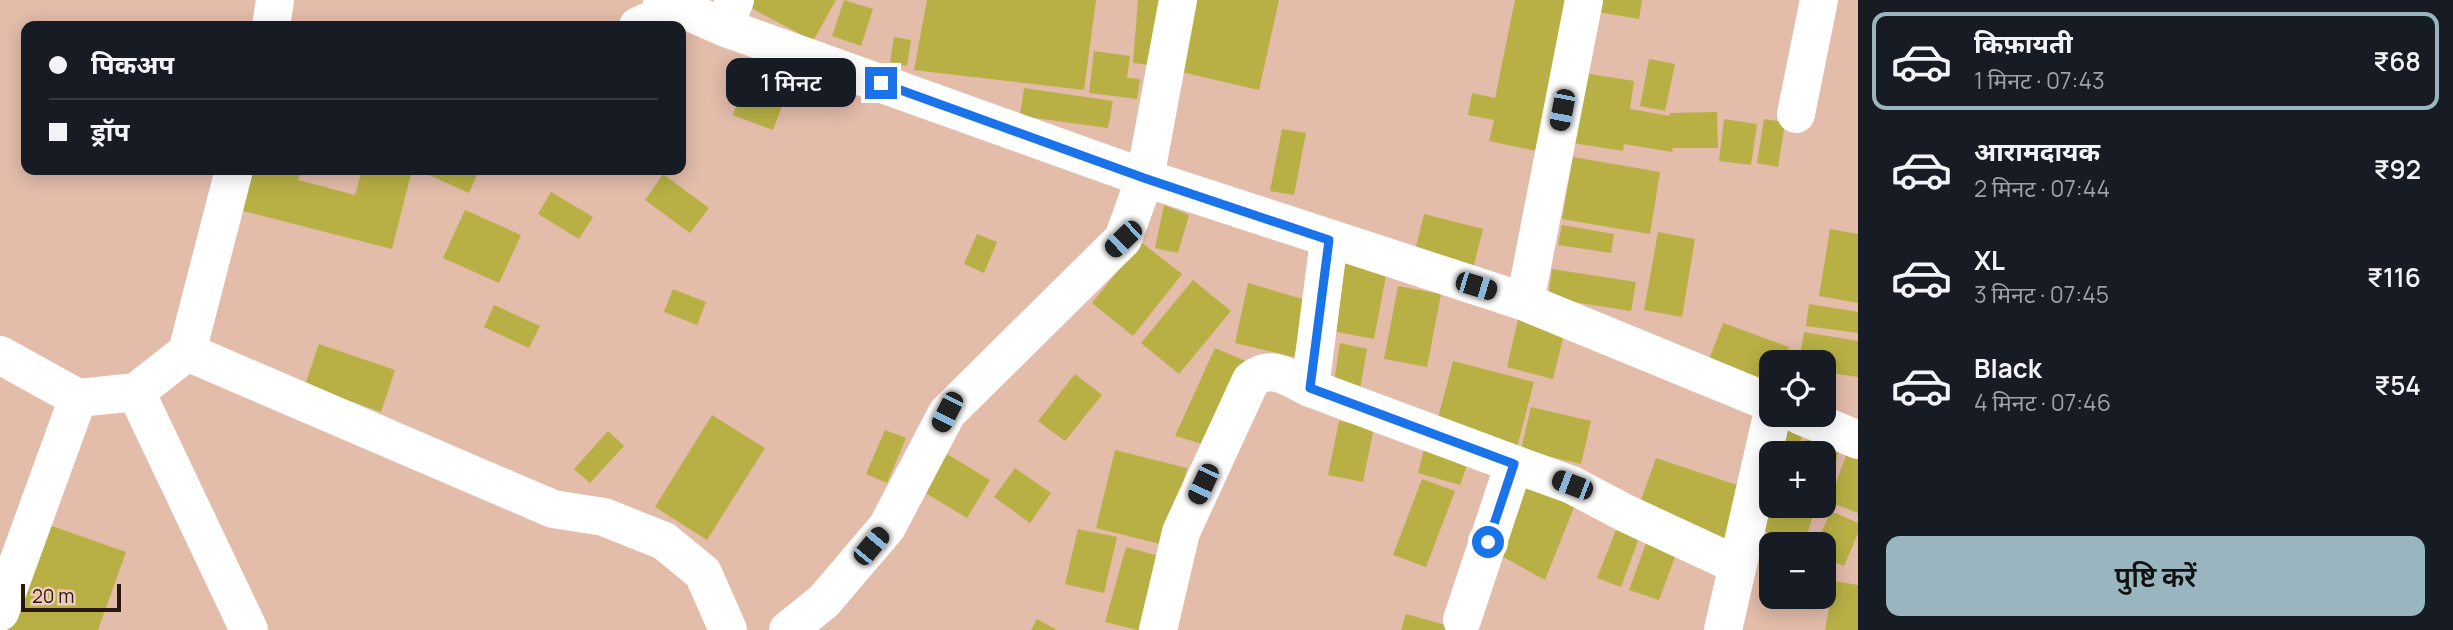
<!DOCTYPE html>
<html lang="hi">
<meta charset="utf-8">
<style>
body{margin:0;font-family:Manrope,"Noto Sans Devanagari",sans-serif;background:#242831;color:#f1f3f6;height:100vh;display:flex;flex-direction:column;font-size:26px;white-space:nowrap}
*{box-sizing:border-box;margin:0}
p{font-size:23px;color:#9ea1a6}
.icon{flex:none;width:38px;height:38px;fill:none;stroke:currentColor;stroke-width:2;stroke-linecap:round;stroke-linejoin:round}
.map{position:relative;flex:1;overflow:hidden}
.sheet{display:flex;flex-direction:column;background:#171b24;width:595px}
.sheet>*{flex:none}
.guide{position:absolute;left:21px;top:21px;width:665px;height:154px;border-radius:14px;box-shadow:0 4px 18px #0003;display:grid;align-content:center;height:154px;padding:0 28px;background:#171b24}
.fabs{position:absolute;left:1759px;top:350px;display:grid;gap:14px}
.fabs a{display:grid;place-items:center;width:77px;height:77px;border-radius:14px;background:#171b24;box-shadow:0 4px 18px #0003;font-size:35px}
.scale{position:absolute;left:21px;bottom:18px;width:100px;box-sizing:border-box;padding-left:7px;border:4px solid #271912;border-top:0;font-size:19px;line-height:24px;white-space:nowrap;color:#271912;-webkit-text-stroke:5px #f1c9b7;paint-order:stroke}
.end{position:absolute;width:32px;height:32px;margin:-16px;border:9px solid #1a73e8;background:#fff;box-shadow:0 0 0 4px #fff}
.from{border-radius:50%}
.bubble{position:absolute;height:49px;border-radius:14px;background:#171b24;box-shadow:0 4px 18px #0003;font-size:23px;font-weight:600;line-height:49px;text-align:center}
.car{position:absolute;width:21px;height:42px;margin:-21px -10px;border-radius:9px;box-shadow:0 0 5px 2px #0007;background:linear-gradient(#222 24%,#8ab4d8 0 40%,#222 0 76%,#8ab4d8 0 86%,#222 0)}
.guide b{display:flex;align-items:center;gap:24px;height:66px;font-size:26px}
.guide b+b{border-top:2px solid #363941}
.guide i{width:18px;height:18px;background:#f1f3f6}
ul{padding:12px 0 0;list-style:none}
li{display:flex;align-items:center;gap:21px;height:98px;margin:0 14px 10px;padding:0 14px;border:4px solid transparent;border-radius:14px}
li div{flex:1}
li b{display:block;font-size:26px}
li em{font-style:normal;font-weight:600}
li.selected{border-color:#98b5c0}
li>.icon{width:63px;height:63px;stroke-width:1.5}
.action{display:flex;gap:14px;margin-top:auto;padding:14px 28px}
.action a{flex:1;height:80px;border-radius:14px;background:#98b5c0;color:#111;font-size:28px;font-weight:600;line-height:80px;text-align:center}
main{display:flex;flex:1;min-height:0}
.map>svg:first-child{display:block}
.building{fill:#b8b045}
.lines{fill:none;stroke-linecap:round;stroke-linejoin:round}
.minor{stroke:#fff;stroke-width:38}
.major{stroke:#fff;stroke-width:38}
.route{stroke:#1a73e8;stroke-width:9}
</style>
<main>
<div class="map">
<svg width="1858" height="630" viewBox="0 0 1858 630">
<rect width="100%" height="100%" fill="#e3bcaa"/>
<g class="building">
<polygon points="743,0 836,0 813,41 742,3"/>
<polygon points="844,0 873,9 861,46 832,36"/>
<polygon points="927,0 1096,0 1084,90 914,70"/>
<polygon points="1138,0 1165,0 1159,66 1133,63"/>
<polygon points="1193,0 1279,0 1259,90 1177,71"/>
<polygon points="1515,0 1577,0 1546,153 1489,141 1494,120 1468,115 1472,93 1495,98"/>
<polygon points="1594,0 1642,0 1639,19 1592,11"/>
<polygon points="894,37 911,40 907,66 890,62"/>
<polygon points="1094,51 1130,56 1127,78 1140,79 1137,99 1089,93"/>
<polygon points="1649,59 1675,64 1665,111 1640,106"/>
<polygon points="1584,73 1634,81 1630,109 1670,116 1670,113 1717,112 1718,148 1673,148 1672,152 1624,144 1623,151 1573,143"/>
<polygon points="746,78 787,93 773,130 733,115"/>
<polygon points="1024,88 1113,101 1108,128 1020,116"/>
<polygon points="1724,119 1757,124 1751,165 1719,161"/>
<polygon points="1764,119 1785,122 1778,167 1757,163"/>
<polygon points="1282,129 1306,133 1294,195 1270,191"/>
<polygon points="1573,157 1660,172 1650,234 1562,219"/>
<polygon points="249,170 301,170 298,180 355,195 362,170 412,170 392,249 239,210"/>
<polygon points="431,170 479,170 469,193 429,175"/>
<polygon points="663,174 709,208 690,233 645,200"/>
<polygon points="551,192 593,217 579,239 538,214"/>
<polygon points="1164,205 1189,215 1178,253 1155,248"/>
<polygon points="465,210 521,235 499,283 443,258"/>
<polygon points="1424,214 1483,229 1473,269 1414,255"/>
<polygon points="1562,225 1614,234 1611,253 1558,245"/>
<polygon points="1830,229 1858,234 1858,303 1819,296"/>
<polygon points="1658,232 1695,239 1682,317 1644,310"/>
<polygon points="977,234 997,242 984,273 964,264"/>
<polygon points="1141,242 1182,274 1133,336 1092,303"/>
<polygon points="1340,261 1387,270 1374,339 1327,330"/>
<polygon points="1552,269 1636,282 1631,311 1548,298"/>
<polygon points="1193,280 1231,311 1179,374 1141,343"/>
<polygon points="1248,283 1309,301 1294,357 1235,343"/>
<polygon points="1398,286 1441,294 1427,367 1384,359"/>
<polygon points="673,289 706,302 697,325 664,312"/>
<polygon points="1809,304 1858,312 1858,333 1806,326"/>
<polygon points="494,305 540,326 529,348 484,327"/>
<polygon points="1519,315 1566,326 1553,379 1507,367"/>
<polygon points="1723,323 1789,347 1784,362 1771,362 1771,389 1707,365"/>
<polygon points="1804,332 1858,341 1858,377 1824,372 1824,362 1799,362"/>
<polygon points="1340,343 1367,349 1359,395 1333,389"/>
<polygon points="319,344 395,370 381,412 305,385"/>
<polygon points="1215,348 1248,362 1206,445 1175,436"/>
<polygon points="1453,361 1534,382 1516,451 1435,430"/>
<polygon points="1075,374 1102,395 1065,441 1038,421"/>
<polygon points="1531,407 1591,421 1581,464 1521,450"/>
<polygon points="712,415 765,448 707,540 655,507"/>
<polygon points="1339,421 1374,427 1363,482 1328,475"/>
<polygon points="1783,425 1803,433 1796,453 1774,453"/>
<polygon points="885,430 906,438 887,483 866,474"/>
<polygon points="608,431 624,446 590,483 574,469"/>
<polygon points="1810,431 1842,441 1824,502 1824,453 1803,453"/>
<polygon points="1426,441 1470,457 1460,485 1418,473"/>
<polygon points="1115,450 1187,468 1168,546 1096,528"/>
<polygon points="942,451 990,480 967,518 919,489"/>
<polygon points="1847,453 1858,457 1858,513 1829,502"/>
<polygon points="1656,458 1749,489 1727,550 1636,514"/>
<polygon points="1015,468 1051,493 1030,523 994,497"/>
<polygon points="1526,474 1579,495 1545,580 1496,553"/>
<polygon points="1422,479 1455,491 1426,567 1393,555"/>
<polygon points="1771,506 1816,506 1804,544 1796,544 1755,527"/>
<polygon points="1831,511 1858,523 1858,533 1844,566 1824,557 1824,544 1816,544"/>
<polygon points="46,524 126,552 98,630 7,630"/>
<polygon points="1078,529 1117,537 1104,593 1065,584"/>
<polygon points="1616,530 1639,538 1621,587 1597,578"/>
<polygon points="1646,543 1676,554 1659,600 1629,590"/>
<polygon points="1126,547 1159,556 1138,630 1105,622"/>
<polygon points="1834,581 1858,585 1858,630 1825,630"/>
<polygon points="1406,614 1460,629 1460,630 1401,630"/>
<polygon points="1037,619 1057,630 1031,630"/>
</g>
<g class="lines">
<g class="minor">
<polyline points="271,26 275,0"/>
<polyline points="638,26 680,7"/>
<polyline points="723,27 735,0"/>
<polyline points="1796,114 1819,0"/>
<polyline points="1525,302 1584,0"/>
<polyline points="187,352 553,509 604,517 664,541 703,573 728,630"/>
<polyline points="0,355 78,398 136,392 187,352 234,170"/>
<polyline points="1310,388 1329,240"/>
<polyline points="136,392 249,630"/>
<polyline points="0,612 78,398"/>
<polyline points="1462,620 1514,464 1572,485 1625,513 1737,565"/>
<polyline points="788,630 824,601 887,527 947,413 1123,239 1145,178 1178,0"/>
<path d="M1158 630 1181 532 1251 380C1272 363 1289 378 1310 388L1514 464"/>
<polyline points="1723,630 1772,415"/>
</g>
<g class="major">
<polyline points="662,0 723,27 1145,178 1525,302 1771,403"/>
<polyline points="1799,415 1858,440"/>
</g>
</g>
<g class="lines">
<polyline class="route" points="881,83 1144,178 1329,240 1310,388 1514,464 1488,542"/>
</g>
</svg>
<div class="fabs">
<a><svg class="icon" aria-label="locate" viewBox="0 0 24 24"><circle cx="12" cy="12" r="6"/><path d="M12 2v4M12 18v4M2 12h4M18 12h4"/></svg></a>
<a>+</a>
<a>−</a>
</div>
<div class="scale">20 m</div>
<i class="end from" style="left:1488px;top:542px"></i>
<i class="end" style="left:881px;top:83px"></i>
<div class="bubble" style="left:726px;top:58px;width:130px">1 मिनट</div>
<i class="car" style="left:1562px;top:110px;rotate:191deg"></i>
<i class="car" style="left:1123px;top:239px;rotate:226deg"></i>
<i class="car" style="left:1476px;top:286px;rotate:107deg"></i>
<i class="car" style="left:947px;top:412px;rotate:207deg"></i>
<i class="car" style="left:1203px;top:484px;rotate:205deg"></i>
<i class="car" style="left:1572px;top:485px;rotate:291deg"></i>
<i class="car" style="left:871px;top:546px;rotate:40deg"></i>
<div class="guide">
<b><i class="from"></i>पिकअप</b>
<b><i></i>ड्रॉप</b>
</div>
</div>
<section class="sheet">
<ul>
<li class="selected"><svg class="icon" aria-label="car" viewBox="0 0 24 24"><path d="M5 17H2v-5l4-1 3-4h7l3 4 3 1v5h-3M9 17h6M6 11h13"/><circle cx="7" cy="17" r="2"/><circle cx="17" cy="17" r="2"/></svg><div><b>किफ़ायती</b><p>1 मिनट · 07:43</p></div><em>₹68</em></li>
<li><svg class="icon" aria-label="car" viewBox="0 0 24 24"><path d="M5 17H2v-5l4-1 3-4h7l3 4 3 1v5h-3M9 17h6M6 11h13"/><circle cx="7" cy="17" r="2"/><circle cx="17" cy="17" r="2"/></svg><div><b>आरामदायक</b><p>2 मिनट · 07:44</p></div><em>₹92</em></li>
<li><svg class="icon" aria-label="car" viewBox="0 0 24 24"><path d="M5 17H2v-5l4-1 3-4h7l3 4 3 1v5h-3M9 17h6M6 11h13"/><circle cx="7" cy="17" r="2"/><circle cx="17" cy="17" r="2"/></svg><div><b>XL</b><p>3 मिनट · 07:45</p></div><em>₹116</em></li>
<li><svg class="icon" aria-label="car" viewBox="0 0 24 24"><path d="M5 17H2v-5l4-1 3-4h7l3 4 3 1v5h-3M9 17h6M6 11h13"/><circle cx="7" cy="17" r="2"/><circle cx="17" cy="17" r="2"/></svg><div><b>Black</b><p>4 मिनट · 07:46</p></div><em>₹54</em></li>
</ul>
<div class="action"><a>पुष्टि करें</a></div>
</section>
</main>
